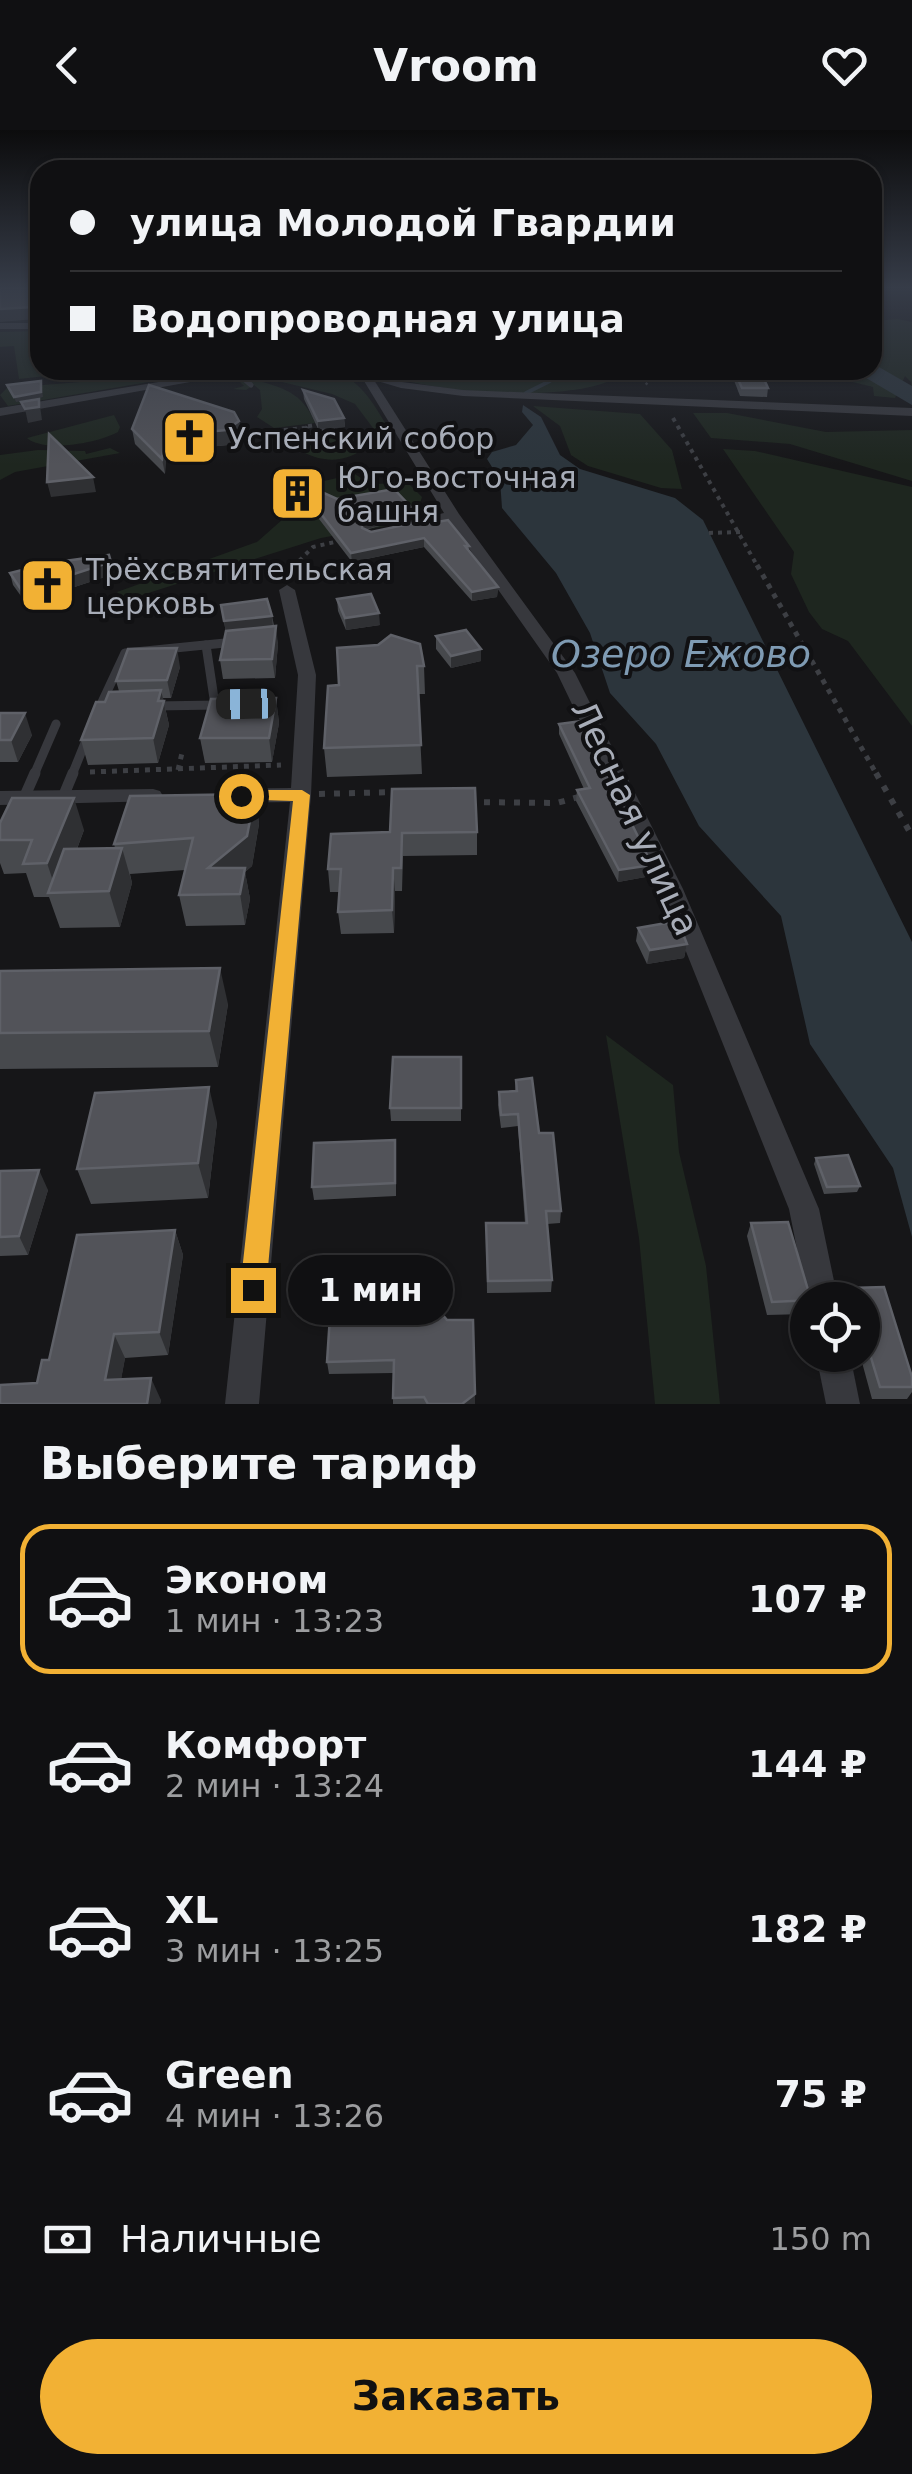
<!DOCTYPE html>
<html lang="ru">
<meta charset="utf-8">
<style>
body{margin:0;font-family:"DejaVu Sans",sans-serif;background:#1e1e20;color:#f1f3f6;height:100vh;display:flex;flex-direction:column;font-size:38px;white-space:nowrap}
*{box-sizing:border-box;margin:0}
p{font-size:32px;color:#9c9d9f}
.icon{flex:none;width:55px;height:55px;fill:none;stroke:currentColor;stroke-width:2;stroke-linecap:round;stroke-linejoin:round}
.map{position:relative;height:1274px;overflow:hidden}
.panel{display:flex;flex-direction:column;background:#101012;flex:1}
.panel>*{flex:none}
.guide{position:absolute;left:30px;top:30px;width:852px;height:220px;border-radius:30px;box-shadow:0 2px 8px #0004,0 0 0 2px #303032;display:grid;align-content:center;height:220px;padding:0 40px;background:#101012}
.tools{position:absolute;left:790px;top:1152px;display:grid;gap:20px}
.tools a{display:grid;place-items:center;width:90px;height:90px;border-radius:50%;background:#101012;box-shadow:0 2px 8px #0004,0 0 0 2px #303032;font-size:50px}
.end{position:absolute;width:45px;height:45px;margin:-22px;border:12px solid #f2b134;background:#111;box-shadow:0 0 0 5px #111}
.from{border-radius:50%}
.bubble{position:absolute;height:70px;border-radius:35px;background:#101012;box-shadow:0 2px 8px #0004,0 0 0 2px #303032;font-size:32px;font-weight:800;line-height:70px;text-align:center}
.car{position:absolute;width:30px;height:60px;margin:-30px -15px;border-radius:12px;box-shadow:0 0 8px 2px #0007;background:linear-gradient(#222 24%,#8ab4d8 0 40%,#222 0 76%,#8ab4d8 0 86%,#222 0)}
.guide b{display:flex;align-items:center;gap:35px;height:95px;font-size:38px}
.guide b+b{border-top:2px solid #303032}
.guide i{width:25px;height:25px;background:#f1f3f6}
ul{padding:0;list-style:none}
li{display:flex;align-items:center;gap:30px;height:150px;margin:0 20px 15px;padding:0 20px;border:5px solid transparent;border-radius:30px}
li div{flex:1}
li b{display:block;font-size:38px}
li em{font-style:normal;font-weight:800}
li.selected{border-color:#f2b134}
li>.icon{width:90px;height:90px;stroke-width:1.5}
h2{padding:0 40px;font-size:45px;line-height:120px}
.pay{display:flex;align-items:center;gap:25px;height:110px;padding:0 40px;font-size:38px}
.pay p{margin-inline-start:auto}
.button{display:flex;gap:20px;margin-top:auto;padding:20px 40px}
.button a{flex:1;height:115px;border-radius:60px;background:#f2b134;color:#111;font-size:40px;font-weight:800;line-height:115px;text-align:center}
header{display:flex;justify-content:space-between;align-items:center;height:130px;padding:0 40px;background:#101012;font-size:45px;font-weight:800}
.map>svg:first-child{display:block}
.green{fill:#1e261f}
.water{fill:#2c353c}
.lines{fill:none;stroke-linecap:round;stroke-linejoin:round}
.stream{stroke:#2c353c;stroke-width:4}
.river{fill:#2c353c;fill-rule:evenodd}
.path-far3{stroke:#3d3f44;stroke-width:2.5;stroke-dasharray:2.5 4;stroke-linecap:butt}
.path-far2{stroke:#3d3f44;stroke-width:4;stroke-dasharray:4 5;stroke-linecap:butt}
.path-far1{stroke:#3d3f44;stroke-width:5;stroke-dasharray:5 6;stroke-linecap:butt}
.path{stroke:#3d3f44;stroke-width:6;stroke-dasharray:6 9;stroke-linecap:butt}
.lane-far2{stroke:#37383d;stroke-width:5}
.lane-far1{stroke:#37383d;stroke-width:9}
.lane{stroke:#37383d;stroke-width:11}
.street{fill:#37383d;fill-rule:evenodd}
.wall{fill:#47494d}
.shaded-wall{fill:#2f3033}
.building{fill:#525359;stroke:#5f6168;stroke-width:2.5}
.route{fill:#f2b134}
.labels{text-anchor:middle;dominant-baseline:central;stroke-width:8;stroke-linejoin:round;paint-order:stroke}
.far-poi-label{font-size:30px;fill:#a8adb8;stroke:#111113;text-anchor:start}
.street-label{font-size:35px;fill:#a8adb8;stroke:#111113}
.water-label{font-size:38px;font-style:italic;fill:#7f9bb3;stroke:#111113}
</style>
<header><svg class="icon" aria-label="back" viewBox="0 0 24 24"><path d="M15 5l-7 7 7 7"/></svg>Vroom<svg class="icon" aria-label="heart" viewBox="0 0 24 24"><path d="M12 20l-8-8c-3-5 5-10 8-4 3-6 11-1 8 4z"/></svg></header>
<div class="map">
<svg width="912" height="1274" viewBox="0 0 912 1274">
<rect width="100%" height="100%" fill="#161618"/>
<g class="green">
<polygon points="898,189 912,192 912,261 911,252 905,246 895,268 874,266 873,257 803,240 872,240 873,191"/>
<polygon points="40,201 40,240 219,240 8,276 0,265 7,258 92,251 112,244 100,240 19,249 14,216 0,217 0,202"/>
<path d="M267 240C341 240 351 233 390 301L376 302 355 274 332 264 261 247Z"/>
<path d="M370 240H615L618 247C568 275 424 263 370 240Z"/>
<path d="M248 248C280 257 302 260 315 293L274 298 257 287 262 279 260 260 254 255 246 260 233 259 244 256 237 249Z"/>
<polygon points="533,276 640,284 672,320 682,359 661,358 588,336 571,325 560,296"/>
<polygon points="693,283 727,283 826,302 912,300 912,351 790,314 711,308"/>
<path d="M114 285 120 297 118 302C98 313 44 323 27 308Z"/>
<path d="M297 304 327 305 359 311 362 320C343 333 322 332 303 322L307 316 274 310Z"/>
<polygon points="110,318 120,323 15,342 0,350 0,325 38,320 85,321 86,324"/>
<polygon points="723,319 755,321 912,357 912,596 848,511 822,499 809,482 791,444 794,422"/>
<polygon points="355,344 370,354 408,353 422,367 417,383 397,394 321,408 139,466 121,467 117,462 257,412 300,374 315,368 315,353"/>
<polygon points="606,905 673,955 679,1022 706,1136 720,1274 655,1274 639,1108"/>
</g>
<polygon class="water" points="523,275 541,287 560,325 580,339 675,368 703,390 912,812 912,1107 893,1038 810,914 781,786 699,696 656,614 610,563 590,503 556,443 502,378 500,350 487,329 492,322 516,315 533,295 522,282"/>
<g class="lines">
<g class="stream">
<polyline points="449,248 491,240"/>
<polyline points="526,263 550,251"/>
</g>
<polygon class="river" points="872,233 912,256 912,275 861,245 858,240 872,240"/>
<g class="path-far3">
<polyline points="622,240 622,253"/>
<polyline points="631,240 648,255"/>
</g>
<g class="path-far2">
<polyline points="673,288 758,437"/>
<polygon points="331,292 335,300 313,301 304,297"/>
<polyline points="275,301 305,298"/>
<polyline points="709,403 740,402"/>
<polyline points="293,437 313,417 339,411"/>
</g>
<g class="path-far1">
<polyline points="757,435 877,645"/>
<polyline points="287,444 296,435"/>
<polyline points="178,640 182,623"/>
<polyline points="90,642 281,635"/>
</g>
<g class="path">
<polyline points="876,643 912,706"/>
<polyline points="319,664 398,662"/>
<polyline points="469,672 557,673 582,666"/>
</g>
<polyline class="lane-far2" points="237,243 251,255"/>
<g class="lane-far1">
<polyline points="206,515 215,575"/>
<polyline points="155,576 218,575"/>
<polyline points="97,583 125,523 235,512"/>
<polyline points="34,645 56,594"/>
<polyline points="72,645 87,608"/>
</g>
<g class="lane">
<polyline points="63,667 73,643"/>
<polyline points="24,668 35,643"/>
</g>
<g class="street">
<rect x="0" y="193" width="40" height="6"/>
<polygon points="232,240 257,240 0,286 0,278"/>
<polygon points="347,240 363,240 402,252 463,260 912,278 912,286 463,266 401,258 374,250 459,384 575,543 683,759 819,1079 838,1170 808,1170 808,1174 789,1079 661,759 557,543 449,390 392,401 392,395 444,383 361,246"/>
<polygon points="287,455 295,460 316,545 311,665 259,1274 225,1274 290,672 227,673 217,666 227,659 291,658 298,545 279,460"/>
<polygon points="153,659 160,661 163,666 160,671 0,675 0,661"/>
<polygon points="816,1225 850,1225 860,1274 826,1274"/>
</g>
</g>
<g class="wall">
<polygon points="730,240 760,240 768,258 767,267 740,266"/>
<polygon points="303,260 344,288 345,297 318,299 304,269"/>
<polygon points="239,291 241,306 228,315 208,317 208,321 166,325 165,344 135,314 132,299"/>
<polygon points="295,350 337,369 412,387 365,400 371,402 426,394 469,416 469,422 498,457 497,467 472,471 424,417 352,432 296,359"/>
<polygon points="10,443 114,444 26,473 13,455"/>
<polygon points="337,469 380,495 346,500 338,481"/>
<polygon points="221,475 272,486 278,514 275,548 223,549 220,530 226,503"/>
<polygon points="436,506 481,519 481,531 451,538 436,519"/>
<polygon points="337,518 424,536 425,564 418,564 422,644 327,647 324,618 339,555"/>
<polygon points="180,537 171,568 163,568 169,595 158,633 88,635 81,610 105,572 119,561 116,551"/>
<polygon points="276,568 279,593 272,632 205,633 200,608"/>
<polygon points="0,583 32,605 18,632 0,632"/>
<polygon points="559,594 652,735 651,746 618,752 576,671 577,660 584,659 559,604"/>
<polygon points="255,664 259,694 252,736 245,742 250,769 245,795 186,796 179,765 185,740 130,744 132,753 120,797 60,798 49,767 34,767 26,743 4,744 0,733 0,693 84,700 77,719 115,718 114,714"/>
<polygon points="477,702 477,725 403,726 402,761 395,761 394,803 341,804 338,782 340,762 330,762 328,739 331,704"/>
<polygon points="638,798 687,814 684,828 647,834 636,811"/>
<polygon points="0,841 228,874 218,937 0,939"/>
<polygon points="461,927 461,991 391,991 390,978"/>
<polygon points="516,950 539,1003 561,1081 560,1093 547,1094 552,1150 551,1162 487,1163 486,1093 525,1093 518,996 501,998 498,975 499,962 515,962"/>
<polygon points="217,992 208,1068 91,1074 77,1039"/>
<polygon points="396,1023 396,1066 314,1070 312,1057"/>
<polygon points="816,1028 860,1056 857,1062 824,1064 814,1034"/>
<polygon points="0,1041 48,1060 28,1125 0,1126"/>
<polygon points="751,1093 808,1170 806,1184 767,1185 747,1106"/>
<polygon points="175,1100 183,1125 168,1225 125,1228 121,1249 161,1270 160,1274 0,1274 37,1253 49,1230"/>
<polygon points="884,1157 912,1247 912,1262 907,1269 872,1269 860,1225 862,1225 862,1170 845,1170 851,1158"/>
<polygon points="392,1184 392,1192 475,1274 393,1274 393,1243 329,1244 327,1232"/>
</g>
<g class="shaded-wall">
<polygon points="40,167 40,183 36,189 0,192 0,179"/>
<polygon points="41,251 43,267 16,272 14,267"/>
<polygon points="39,269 42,290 28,293 25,279"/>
<polygon points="344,288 345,297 318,299 318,291"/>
<polygon points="239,291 241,306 228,315 208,317 208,321 166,325 165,344 162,329 164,310"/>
<polygon points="93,347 96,362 51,367 47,352"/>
<polygon points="412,378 412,387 363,400 362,407 362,391"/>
<polygon points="424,408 424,417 352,432 351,423"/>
<polygon points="111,432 114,444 26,473 22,461"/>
<polygon points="498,457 497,467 472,471 472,462"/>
<polygon points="379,483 380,495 346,500 345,488"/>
<polygon points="272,486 273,498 226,503 224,491"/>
<polygon points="276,496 278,514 275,548 272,529"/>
<polygon points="177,518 180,537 171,568 167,550"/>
<polygon points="481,519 481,531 451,538 451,526"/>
<polygon points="161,560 169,595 158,633 153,608 158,571"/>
<polygon points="276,568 279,593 272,632 269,608"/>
<polygon points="25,583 32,605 18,632 11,610"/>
<polygon points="255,664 259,694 252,736 245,742 250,769 245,795 240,764 208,738"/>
<polygon points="74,668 84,700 60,763 57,763 47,733"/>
<polygon points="122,718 132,753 120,797 109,761"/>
<polygon points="652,735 651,746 618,752 619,740"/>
<polygon points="393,738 395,761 394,803 392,780"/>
<polygon points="687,814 684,828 647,834 650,820"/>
<polygon points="220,838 228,874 218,937 209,901"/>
<polygon points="209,957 217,992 208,1068 198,1033"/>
<polygon points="39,1040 48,1060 28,1125 19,1106"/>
<polygon points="175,1100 183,1125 168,1225 159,1202"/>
<polygon points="114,1204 125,1228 117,1273 105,1250"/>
<polygon points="151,1248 161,1270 160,1274 147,1274"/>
<polygon points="475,1264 475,1274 462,1274"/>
</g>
<g class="building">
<polygon points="0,157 40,157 40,167 33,177 0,179"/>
<polygon points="734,240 760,240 768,258 742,258"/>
<polygon points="41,251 41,262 14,267 7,255"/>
<polygon points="149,255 234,282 239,291 226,300 206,302 206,306 164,310 162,329 132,299"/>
<polygon points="303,260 334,269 344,288 318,291"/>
<polygon points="39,269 39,277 25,279 21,272"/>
<polygon points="49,304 93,347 47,352"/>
<polygon points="295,350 337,369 394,359 412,378 362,391 362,398 371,402 423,391 426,394 448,390 469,416 465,416 498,457 472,462 424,408 351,423"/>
<polygon points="109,425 111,432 22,461 10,443 50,433"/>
<polygon points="371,464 379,483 345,488 337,469"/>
<polygon points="267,469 272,486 224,491 221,475"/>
<polygon points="276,496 272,529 220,530 226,501"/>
<polygon points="466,500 481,519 451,526 436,506"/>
<polygon points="391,505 420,514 424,536 417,536 421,615 324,618 328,556 339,555 337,518 378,515"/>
<polygon points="177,518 167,550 116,551 128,519"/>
<polygon points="161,560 158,571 164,571 153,608 81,610 96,572 105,572 109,562"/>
<polygon points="276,568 269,608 200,608 211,569"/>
<polygon points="0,583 25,583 11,610 0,610"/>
<polygon points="581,591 652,735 619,740 577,660 590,658 559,594"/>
<polygon points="475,658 477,702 402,703 401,738 393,738 392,780 338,782 341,739 328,739 331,704 390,702 392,659"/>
<polygon points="255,664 247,706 208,738 245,738 240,764 179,765 193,708 114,714 130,666"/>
<polygon points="12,668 74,668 47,733 23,734 32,710 0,710 0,693"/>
<polygon points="122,718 109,761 48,763 64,719"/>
<polygon points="678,791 687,814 650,820 638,798"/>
<polygon points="220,838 209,901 0,903 0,841"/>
<polygon points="393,927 461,927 461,978 390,978"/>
<polygon points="532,948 539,1003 553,1003 561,1081 546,1081 552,1150 488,1151 486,1093 527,1093 518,984 501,985 499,962 517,961 516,950"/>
<polygon points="209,957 198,1033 77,1039 95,963"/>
<polygon points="395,1010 395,1053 312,1057 314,1013"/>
<polygon points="848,1025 860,1056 827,1057 816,1028"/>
<polygon points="39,1040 19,1106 0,1107 0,1041"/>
<polygon points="788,1092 811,1170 772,1172 751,1093"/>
<polygon points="175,1100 159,1202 114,1204 105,1250 151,1248 147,1274 0,1274 0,1255 37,1253 42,1230 49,1230 77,1105"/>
<polygon points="884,1157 912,1247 912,1257 880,1257 862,1198 862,1170 854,1170 851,1158"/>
<polygon points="436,1177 447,1190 473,1190 475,1264 462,1274 428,1274 424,1267 393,1268 394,1230 327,1232 330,1186 392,1184 391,1192 423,1191"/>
</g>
<linearGradient id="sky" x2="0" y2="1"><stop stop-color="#0c0c0d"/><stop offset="0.47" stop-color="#363c48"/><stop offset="1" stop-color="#363c48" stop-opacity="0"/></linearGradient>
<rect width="912" height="335" fill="url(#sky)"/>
<polygon class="route" points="241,660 302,660 310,665 266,1160 262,1169 253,1173 244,1169 240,1160 293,671 235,669 233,666"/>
<defs>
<symbol id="church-square" viewBox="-11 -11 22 22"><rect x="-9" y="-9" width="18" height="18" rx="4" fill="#f2b134" stroke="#111113"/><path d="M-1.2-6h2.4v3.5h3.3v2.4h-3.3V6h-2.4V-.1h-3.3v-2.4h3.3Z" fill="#111"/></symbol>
<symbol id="building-square" viewBox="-11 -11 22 22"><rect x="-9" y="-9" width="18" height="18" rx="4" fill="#f2b134" stroke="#111113"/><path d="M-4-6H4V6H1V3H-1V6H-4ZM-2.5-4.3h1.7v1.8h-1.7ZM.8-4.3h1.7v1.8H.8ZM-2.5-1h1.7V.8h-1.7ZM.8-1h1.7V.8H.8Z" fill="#111"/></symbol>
</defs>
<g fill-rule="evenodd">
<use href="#church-square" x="158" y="276" width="63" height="63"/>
<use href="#building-square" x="266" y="332" width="63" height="63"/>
<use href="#church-square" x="16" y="424" width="63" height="63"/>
</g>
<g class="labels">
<g class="far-poi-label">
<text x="228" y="308">Успенский собор</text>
<text x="337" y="347">Юго-восточная<tspan x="337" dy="34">башня</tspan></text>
<text x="86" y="439">Трёхсвятительская<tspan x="86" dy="34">церковь</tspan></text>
</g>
<g class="street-label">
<text transform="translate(635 688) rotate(65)">Лесная улица</text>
</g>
<g class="water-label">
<text x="681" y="524">Озеро Ежово</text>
</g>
</g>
</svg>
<div class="tools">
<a><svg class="icon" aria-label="locate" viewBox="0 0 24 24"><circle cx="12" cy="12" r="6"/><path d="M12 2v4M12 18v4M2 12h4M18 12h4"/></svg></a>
</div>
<i class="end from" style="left:241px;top:666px"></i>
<i class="end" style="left:253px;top:1160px"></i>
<div class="bubble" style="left:288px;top:1125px;width:165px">1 мин</div>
<i class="car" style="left:246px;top:574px;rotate:269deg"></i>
<div class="guide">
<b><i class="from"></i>улица Молодой Гвардии</b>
<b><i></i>Водопроводная улица</b>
</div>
</div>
<section class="panel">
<h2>Выберите тариф</h2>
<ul>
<li class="selected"><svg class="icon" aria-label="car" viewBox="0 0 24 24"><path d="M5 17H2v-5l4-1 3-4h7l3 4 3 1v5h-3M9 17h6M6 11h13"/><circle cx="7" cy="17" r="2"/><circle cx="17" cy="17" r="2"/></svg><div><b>Эконом</b><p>1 мин · 13:23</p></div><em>107 ₽</em></li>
<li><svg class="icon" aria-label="car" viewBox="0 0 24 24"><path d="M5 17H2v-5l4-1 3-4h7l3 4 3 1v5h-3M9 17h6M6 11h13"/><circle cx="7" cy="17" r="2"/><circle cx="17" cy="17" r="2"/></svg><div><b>Комфорт</b><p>2 мин · 13:24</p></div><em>144 ₽</em></li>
<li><svg class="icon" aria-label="car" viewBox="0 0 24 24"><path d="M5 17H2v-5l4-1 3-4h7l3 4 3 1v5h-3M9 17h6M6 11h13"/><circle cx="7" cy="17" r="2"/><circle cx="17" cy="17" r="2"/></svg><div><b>XL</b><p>3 мин · 13:25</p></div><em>182 ₽</em></li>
<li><svg class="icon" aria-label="car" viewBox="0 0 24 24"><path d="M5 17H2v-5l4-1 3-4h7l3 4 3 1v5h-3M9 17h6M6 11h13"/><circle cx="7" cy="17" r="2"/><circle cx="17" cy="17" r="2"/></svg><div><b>Green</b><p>4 мин · 13:26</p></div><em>75 ₽</em></li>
</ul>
<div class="pay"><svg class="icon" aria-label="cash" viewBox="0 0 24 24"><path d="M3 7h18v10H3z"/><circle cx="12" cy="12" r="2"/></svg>Наличные<p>150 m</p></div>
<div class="button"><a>Заказать</a></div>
</section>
